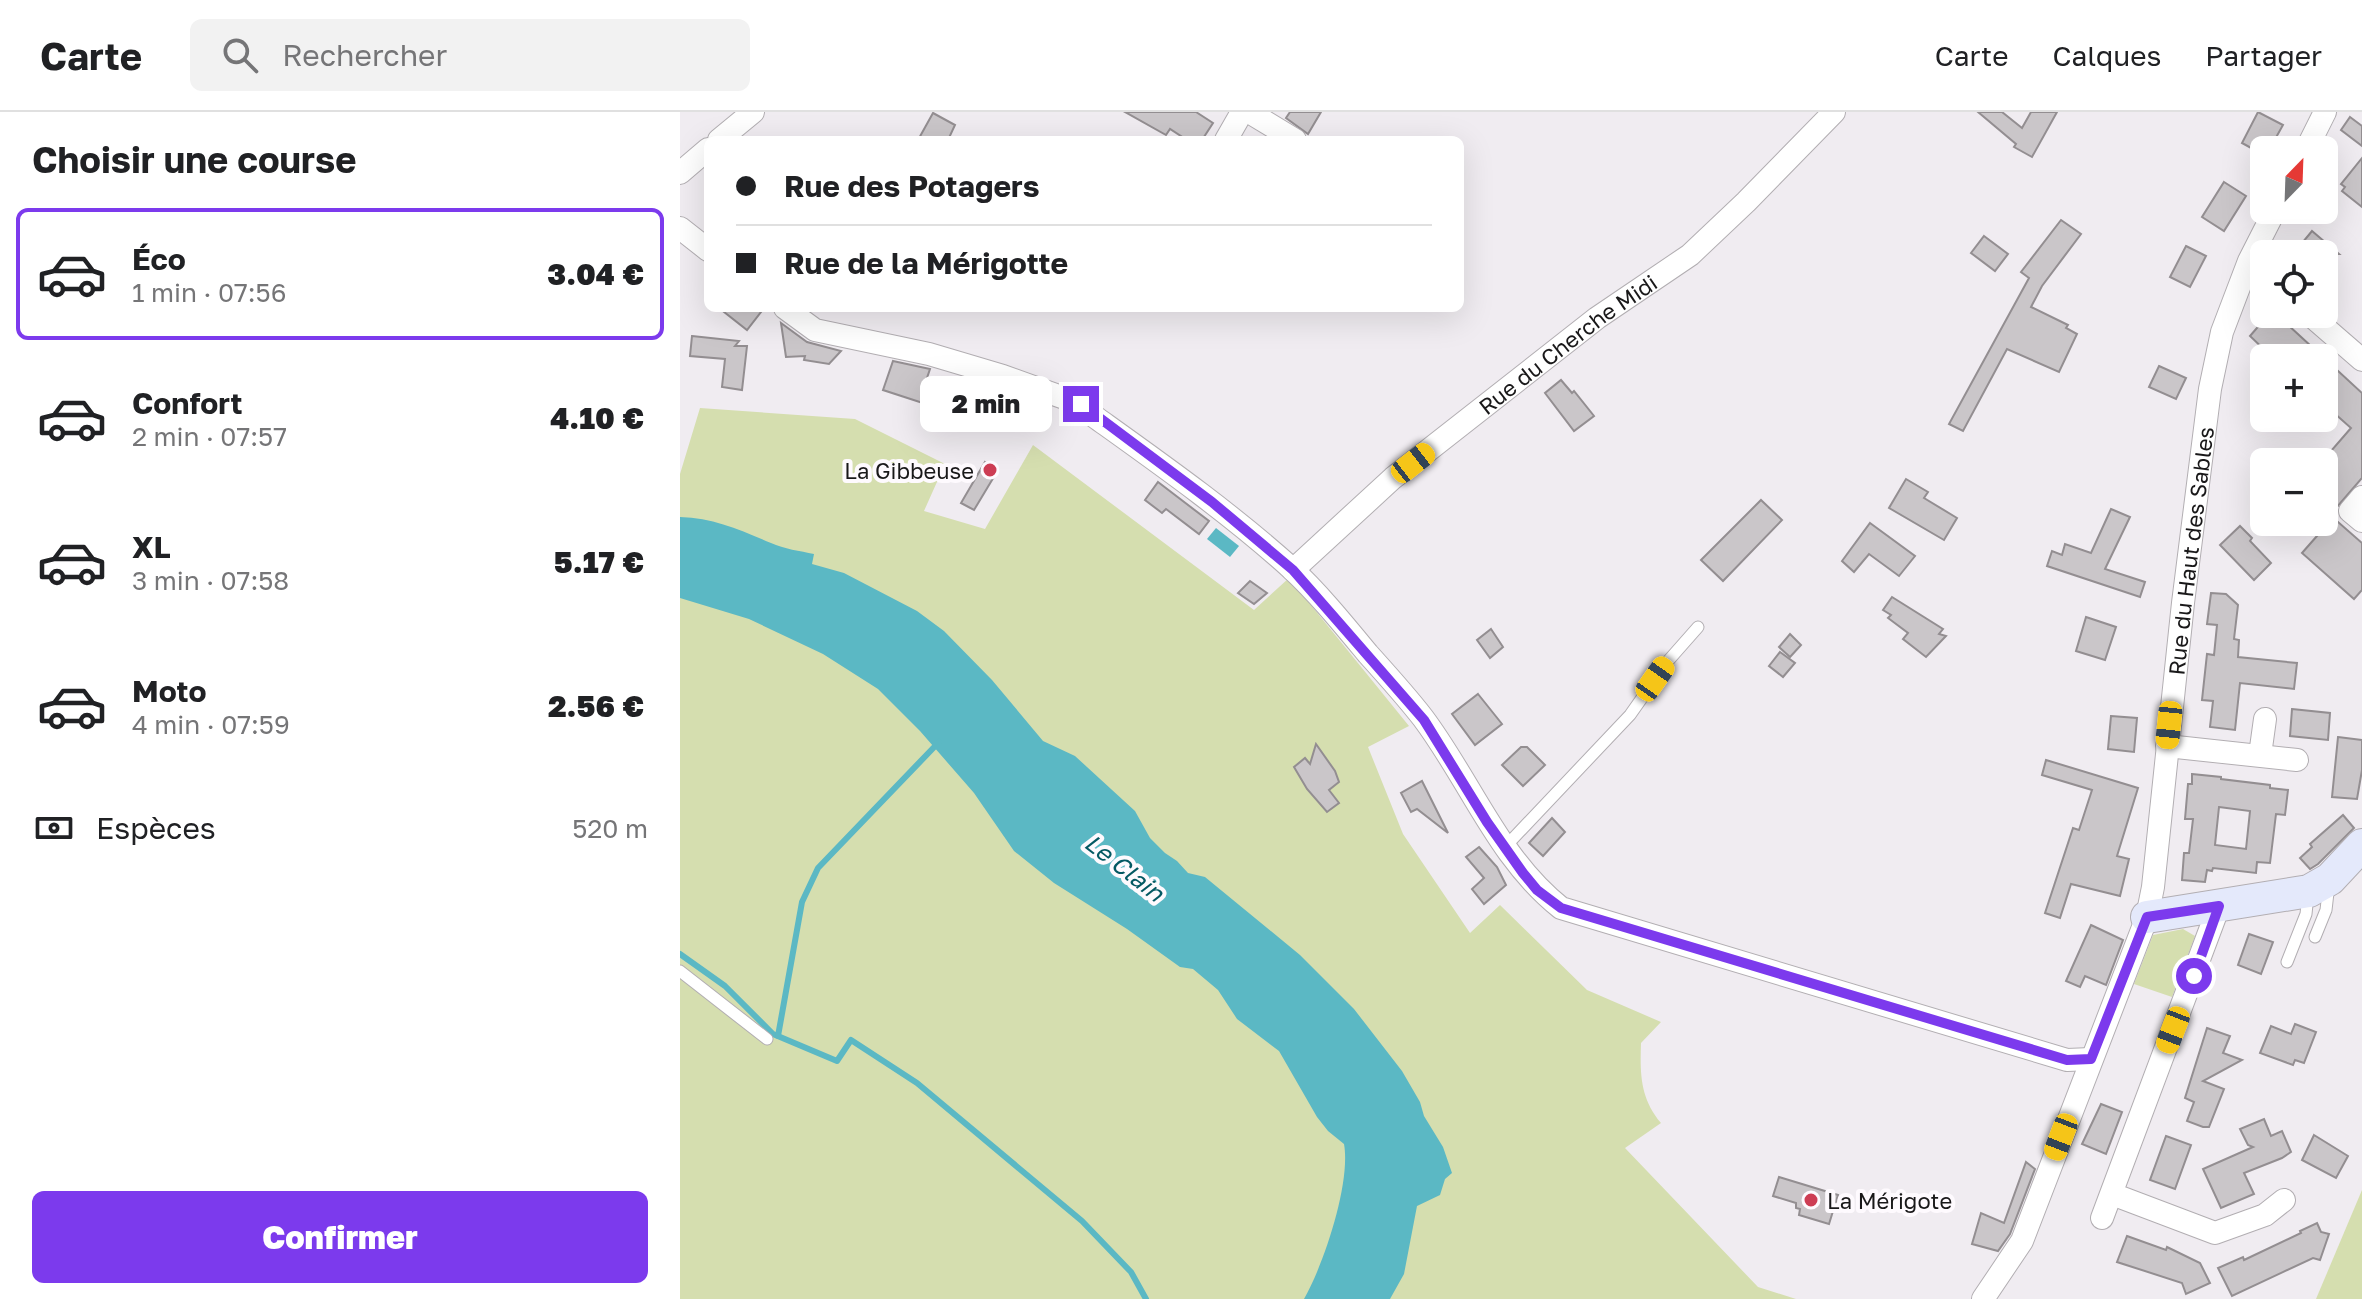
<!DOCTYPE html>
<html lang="fr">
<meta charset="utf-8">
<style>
body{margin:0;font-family:"Golos Text",sans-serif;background:#f2f2f2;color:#202124;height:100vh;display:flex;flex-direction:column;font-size:30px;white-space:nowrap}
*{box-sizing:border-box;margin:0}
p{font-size:26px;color:#757577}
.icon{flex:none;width:44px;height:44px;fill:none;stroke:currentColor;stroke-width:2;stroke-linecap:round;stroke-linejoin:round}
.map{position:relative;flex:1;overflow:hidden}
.details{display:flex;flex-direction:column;background:#fff;width:680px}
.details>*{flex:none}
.top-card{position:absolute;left:24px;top:24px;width:760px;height:176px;border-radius:12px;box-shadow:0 8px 32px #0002;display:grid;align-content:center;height:176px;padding:0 32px;background:#fff}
.needle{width:52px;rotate:23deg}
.buttons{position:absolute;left:1570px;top:24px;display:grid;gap:16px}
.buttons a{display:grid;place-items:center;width:88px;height:88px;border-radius:12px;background:#fff;box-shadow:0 8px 32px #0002;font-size:40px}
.end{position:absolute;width:36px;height:36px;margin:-18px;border:10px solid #7c3aed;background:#fff;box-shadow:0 0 0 4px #fff}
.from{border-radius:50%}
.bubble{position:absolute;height:56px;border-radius:12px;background:#fff;box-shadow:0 8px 32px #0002;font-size:26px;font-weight:800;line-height:56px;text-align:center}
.car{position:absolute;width:24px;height:48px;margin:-24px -12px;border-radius:10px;box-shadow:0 0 6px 2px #0007;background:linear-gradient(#f5c518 24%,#345 0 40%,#f5c518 0 76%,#345 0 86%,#f5c518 0)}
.top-card b{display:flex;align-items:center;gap:28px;height:76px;font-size:30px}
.top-card b+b{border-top:2px solid #e0e0e0}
.top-card i{width:20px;height:20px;background:#202124}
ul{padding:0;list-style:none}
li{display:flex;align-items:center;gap:24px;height:132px;margin:0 16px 12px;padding:0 16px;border:4px solid transparent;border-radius:12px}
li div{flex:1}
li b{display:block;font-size:30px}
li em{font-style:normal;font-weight:800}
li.current{border-color:#7c3aed}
li>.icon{width:72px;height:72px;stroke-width:1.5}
h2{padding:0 32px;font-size:36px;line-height:96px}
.pay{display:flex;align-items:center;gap:20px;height:88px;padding:0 32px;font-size:30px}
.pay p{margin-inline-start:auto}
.action{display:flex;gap:16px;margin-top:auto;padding:16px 32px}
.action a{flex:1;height:92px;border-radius:12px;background:#7c3aed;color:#fff;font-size:32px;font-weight:800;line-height:92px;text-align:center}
header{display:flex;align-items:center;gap:48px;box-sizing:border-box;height:112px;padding:0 40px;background:#fff;border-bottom:2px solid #e0e0e0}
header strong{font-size:38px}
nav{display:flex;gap:44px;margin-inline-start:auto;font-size:28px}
.search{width:560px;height:72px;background:#f2f2f2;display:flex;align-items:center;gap:20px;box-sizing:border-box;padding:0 28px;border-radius:12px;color:#757577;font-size:30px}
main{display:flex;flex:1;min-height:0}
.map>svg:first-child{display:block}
.green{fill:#d5deaf}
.water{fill:#5bb8c4}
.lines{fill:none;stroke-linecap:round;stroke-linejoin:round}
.stream{stroke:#5bb8c4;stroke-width:6}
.building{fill:#cac6c9;stroke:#938e91;stroke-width:2;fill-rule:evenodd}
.lane-casing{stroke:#b2aeb2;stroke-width:13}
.street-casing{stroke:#b2aeb2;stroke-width:24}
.secondary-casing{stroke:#b2aeb2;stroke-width:34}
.lane{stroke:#fff;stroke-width:11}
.street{stroke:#fff;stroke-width:22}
.secondary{stroke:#e4e9fb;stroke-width:32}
.route{stroke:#7c3aed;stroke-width:10}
.poi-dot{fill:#cd3d54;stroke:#fefafe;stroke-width:3}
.labels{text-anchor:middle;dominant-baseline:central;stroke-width:8;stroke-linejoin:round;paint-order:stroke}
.street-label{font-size:22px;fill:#191819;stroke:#fefafe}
.poi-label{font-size:22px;fill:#191819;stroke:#fefafe;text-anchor:end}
.water-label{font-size:24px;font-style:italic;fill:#045963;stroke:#fefafe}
</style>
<header>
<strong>Carte</strong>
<div class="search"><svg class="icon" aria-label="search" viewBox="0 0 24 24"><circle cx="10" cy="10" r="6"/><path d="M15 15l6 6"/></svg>Rechercher</div>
<nav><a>Carte</a><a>Calques</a><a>Partager</a></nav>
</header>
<main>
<section class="details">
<h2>Choisir une course</h2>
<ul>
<li class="current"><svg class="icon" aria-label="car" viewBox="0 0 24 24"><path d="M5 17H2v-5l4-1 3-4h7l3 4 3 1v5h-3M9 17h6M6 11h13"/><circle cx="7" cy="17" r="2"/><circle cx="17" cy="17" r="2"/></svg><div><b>Éco</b><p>1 min · 07:56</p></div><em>3.04 €</em></li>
<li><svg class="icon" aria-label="car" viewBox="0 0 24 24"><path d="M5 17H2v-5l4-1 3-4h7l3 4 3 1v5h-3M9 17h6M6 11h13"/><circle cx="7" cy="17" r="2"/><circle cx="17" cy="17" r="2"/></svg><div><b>Confort</b><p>2 min · 07:57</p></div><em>4.10 €</em></li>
<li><svg class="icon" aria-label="car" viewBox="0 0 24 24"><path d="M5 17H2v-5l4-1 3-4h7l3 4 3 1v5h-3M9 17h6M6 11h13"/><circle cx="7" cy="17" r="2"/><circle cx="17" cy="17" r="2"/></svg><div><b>XL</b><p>3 min · 07:58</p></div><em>5.17 €</em></li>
<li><svg class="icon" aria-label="car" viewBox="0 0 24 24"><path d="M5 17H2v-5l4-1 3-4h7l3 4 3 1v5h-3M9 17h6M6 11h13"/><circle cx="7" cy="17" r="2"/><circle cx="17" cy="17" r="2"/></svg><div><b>Moto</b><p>4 min · 07:59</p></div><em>2.56 €</em></li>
</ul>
<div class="pay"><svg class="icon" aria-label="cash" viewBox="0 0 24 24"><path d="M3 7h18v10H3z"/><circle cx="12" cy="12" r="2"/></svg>Espèces<p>520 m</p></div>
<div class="action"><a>Confirmer</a></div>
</section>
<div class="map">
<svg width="1682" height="1187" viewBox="0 0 1682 1187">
<rect width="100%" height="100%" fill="#f0ecf1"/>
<g class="green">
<path d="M20 296 175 307 265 352 244 399 305 417 353 333 574 498 609 466 729 614 688 635 723 722 790 821 820 793 907 878 981 910 961 931C960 962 960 986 981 1011L945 1036 1078 1175 1116 1187H0V362Z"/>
<polygon points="1503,817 1515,824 1492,885 1454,872 1473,823"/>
<polygon points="1682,1078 1682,1187 1636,1187"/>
</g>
<g class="water">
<path d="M0 405C34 406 60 418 91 431 104 437 120 439 134 442L132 452 164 461 237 499 264 519 312 568 363 629 395 644 455 699 470 726 485 741 497 749 508 761 525 765 620 843 674 897 722 959 740 990 744 1004 763 1035 772 1061 765 1067 760 1083 737 1094 724 1162 710 1187H624C644 1152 671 1071 664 1032L648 1019 637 1005 599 939 557 907 538 878 513 857 500 855 447 817 374 771 334 739 294 681 240 619 198 577 143 542 69 507 0 486Z"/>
<polygon points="536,416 559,434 550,445 527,427"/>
</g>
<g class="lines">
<g class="stream">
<polyline points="0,842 45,874 93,922 157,949 171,928 237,971 402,1109 451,1160 466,1187"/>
<polyline points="98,924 122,790 138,756 259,630"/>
</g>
</g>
<g class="building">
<polygon points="445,0 516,0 533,11 522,28 507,28 490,17 486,23"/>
<polygon points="610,0 641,0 628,22 606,6"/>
<polygon points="1298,0 1322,0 1342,16 1351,0 1377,0 1352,45 1334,35 1336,32"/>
<polygon points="1578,0 1603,13 1589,38 1584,38 1584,43 1562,31"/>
<polygon points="253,1 275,13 268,28 238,28"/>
<polygon points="1670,5 1682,14 1682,34 1661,18"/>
<polygon points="1682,46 1682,95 1662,79 1665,75 1661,72"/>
<polygon points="1544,70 1566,84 1544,119 1522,105"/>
<polygon points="1381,108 1401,122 1362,174 1351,195 1388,213 1386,216 1397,222 1379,260 1327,237 1283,319 1269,312 1349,166 1341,160"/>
<polygon points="1632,119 1659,142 1613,142"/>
<polygon points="1304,124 1328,142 1315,159 1291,141"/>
<polygon points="1506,134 1526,144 1510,175 1490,165"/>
<polygon points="39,196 84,196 67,218"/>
<polygon points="1589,202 1596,202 1644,246 1593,246 1570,224"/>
<polygon points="101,211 127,230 161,239 149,252 124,248 125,244 106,245"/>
<polygon points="12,224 59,229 55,234 67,234 62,278 42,275 45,247 10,244"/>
<polygon points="1644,246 1682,281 1682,366 1650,403 1682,431 1682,478 1674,487 1622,441 1644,416 1644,347 1671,316 1644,292"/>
<polygon points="213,249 250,257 247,266 263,272 255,295 203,278"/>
<polygon points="1479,254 1506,266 1496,287 1469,275"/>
<polygon points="881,268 892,281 894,279 914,304 894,319 865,281"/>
<polygon points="305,350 318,358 294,398 281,391"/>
<polygon points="1226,367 1248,380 1244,386 1277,406 1264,428 1209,396"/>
<polygon points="478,370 529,409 519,422 486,397 482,401 465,388"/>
<polygon points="1081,388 1102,408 1043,469 1021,448"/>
<polygon points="1431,397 1450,405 1425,457 1465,470 1460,485 1367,454 1372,439 1382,443 1385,432 1411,441"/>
<polygon points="1190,411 1235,444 1219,464 1189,442 1174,460 1162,449"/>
<polygon points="1560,414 1572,426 1570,429 1591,451 1574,468 1540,433"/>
<polygon points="570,469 587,481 574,492 558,481"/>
<polygon points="1531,481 1546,482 1558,493 1554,527 1559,528 1558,545 1617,551 1614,577 1560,571 1555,618 1530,615 1533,589 1522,588 1527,542 1534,543 1537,513 1527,512"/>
<polygon points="1212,485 1263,517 1259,522 1266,524 1246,545 1223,527 1228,521 1208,506 1211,503 1203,498"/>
<polygon points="1406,505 1436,515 1425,548 1396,539"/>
<polygon points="811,517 823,535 810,546 797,528"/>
<polygon points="1110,522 1121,533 1110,545 1099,535"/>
<polygon points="1100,540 1115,551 1103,565 1089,554"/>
<polygon points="798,582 822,612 795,633 772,602"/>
<polygon points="1612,597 1650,601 1648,628 1610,624"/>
<polygon points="1431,604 1457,606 1454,640 1428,637"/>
<polygon points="1658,625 1682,628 1682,658 1677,687 1652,685"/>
<polygon points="636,632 655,659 659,670 649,678 659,691 647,700 627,677 614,655 625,646 630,652"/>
<polygon points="841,635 847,635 865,653 843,674 822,653"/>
<polygon points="1366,648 1458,676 1437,744 1449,747 1440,784 1391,772 1380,806 1365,801 1393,716 1399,718 1412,678 1362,663"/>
<path d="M1512 662 1541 665V667L1590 673V676L1608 678 1605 703 1596 702 1590 751 1577 750 1576 761 1533 756 1532 759 1527 758 1525 770 1502 768 1504 741H1509L1513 707H1505L1508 672H1512ZM1539 695 1570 699 1566 737 1535 733Z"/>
<polygon points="742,669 768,721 737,697 731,700 721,681"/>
<polygon points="1663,703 1674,716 1638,752 1630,757 1620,746 1632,735 1630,732"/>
<polygon points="872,706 885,720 863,744 849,731"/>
<polygon points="799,735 817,755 826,773 804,792 792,777 804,766 786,745"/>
<polygon points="1411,813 1443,828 1426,873 1405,864 1400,875 1386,869"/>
<polygon points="1569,822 1593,830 1581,862 1558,853"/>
<polygon points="1615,912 1636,920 1624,951 1615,948 1613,953 1580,941 1591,914 1611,922"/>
<polygon points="1527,916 1550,924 1543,941 1562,948 1523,969 1544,977 1529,1015 1523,1015 1507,1009 1514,990 1505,986"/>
<polygon points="1421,992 1442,1000 1426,1042 1402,1032"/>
<polygon points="1584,1007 1591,1024 1602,1019 1611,1040 1602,1046 1564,1061 1574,1082 1541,1096 1523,1057 1573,1035 1568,1033 1560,1017"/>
<polygon points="1634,1023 1668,1044 1656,1066 1622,1048"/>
<polygon points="1486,1024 1511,1033 1495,1077 1470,1068"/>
<polygon points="1346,1050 1355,1057 1330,1122 1318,1139 1292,1132 1301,1101 1324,1111"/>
<polygon points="1099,1065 1158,1083 1149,1112 1119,1103 1120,1097 1116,1096 1116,1091 1093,1084"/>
<polygon points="1637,1111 1641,1120 1649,1122 1640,1148 1633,1146 1552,1184 1538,1156 1563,1145 1564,1148 1621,1121 1620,1119"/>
<polygon points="1447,1124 1486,1138 1487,1135 1520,1151 1530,1171 1506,1182 1502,1171 1437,1150"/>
</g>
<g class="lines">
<defs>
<g id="lane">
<polyline points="825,735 950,603 988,549 1018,515"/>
<polyline points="1635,825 1646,798 1649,772"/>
<polyline points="1607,850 1626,802 1628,783"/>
<polyline points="0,859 87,927"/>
</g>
<g id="street">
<polyline points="574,3 615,28"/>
<polyline points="39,28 73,0"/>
<polyline points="546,28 562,0"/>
<polyline points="1626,38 1645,0"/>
<polyline points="0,61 28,37"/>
<polyline points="0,116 28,138"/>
<path d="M105 196 135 218 249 242 323 264 401 292 415 305C482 353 550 401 611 456 639 482 664 513 688 542 707 563 726 584 743 606 791 670 818 746 881 796L1387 948 1411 947"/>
<polyline points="1629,202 1682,248"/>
<polyline points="1682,385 1670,399 1682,409"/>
<path id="s1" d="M613 458 713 366 917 206 1010 143 1066 90 1154 0"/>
<polyline points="1487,634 1617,648"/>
<polyline points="1580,643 1585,607"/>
<polyline points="1432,1082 1535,1121 1585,1103 1604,1088"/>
<polyline points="1422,1106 1539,794"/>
<path id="s2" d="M1303 1187 1342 1129 1467 805 1473 775 1503 491 1530 277 1542 220 1569 149 1595 98"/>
</g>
<polyline id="secondary" points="1467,805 1629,779 1650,767 1682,733"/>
</defs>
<use href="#lane" class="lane-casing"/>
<use href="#street" class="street-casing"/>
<use href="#secondary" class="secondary-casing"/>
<use href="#lane" class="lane"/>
<use href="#street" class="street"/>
<use href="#secondary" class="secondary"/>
</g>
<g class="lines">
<polyline class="route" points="401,292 532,390 613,458 744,608 807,710 843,761 857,778 881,796 1387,948 1411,947 1467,805 1539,794 1514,864"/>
</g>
<g class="poi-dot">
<circle cx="310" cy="358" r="8"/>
<circle cx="1131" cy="1088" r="8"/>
</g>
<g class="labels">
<g class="street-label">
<text stroke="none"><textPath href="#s1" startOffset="356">Rue du Cherche Midi</textPath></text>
<text stroke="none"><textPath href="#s2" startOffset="786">Rue du Haut des Sables</textPath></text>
</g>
<g class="poi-label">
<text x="294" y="358">La Gibbeuse</text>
<text x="1147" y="1088" text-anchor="start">La Mérigote</text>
</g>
<g class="water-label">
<text transform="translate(445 755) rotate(38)">Le Clain</text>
</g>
</g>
</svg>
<div class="buttons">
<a><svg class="needle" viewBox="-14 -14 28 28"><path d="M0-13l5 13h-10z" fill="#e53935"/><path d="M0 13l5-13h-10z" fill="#757577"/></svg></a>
<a><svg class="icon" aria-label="locate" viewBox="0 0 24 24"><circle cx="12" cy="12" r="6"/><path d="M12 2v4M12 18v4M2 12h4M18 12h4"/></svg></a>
<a>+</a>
<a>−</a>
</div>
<i class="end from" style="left:1514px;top:864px"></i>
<i class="end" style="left:401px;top:292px"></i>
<div class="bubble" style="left:240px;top:264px;width:132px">2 min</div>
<i class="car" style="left:733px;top:351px;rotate:52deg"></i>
<i class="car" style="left:975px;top:567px;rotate:35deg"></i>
<i class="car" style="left:1489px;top:613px;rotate:186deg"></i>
<i class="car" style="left:1493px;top:918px;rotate:201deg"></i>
<i class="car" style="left:1381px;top:1025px;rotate:201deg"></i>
<div class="top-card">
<b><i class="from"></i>Rue des Potagers</b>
<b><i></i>Rue de la Mérigotte</b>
</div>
</div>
</main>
